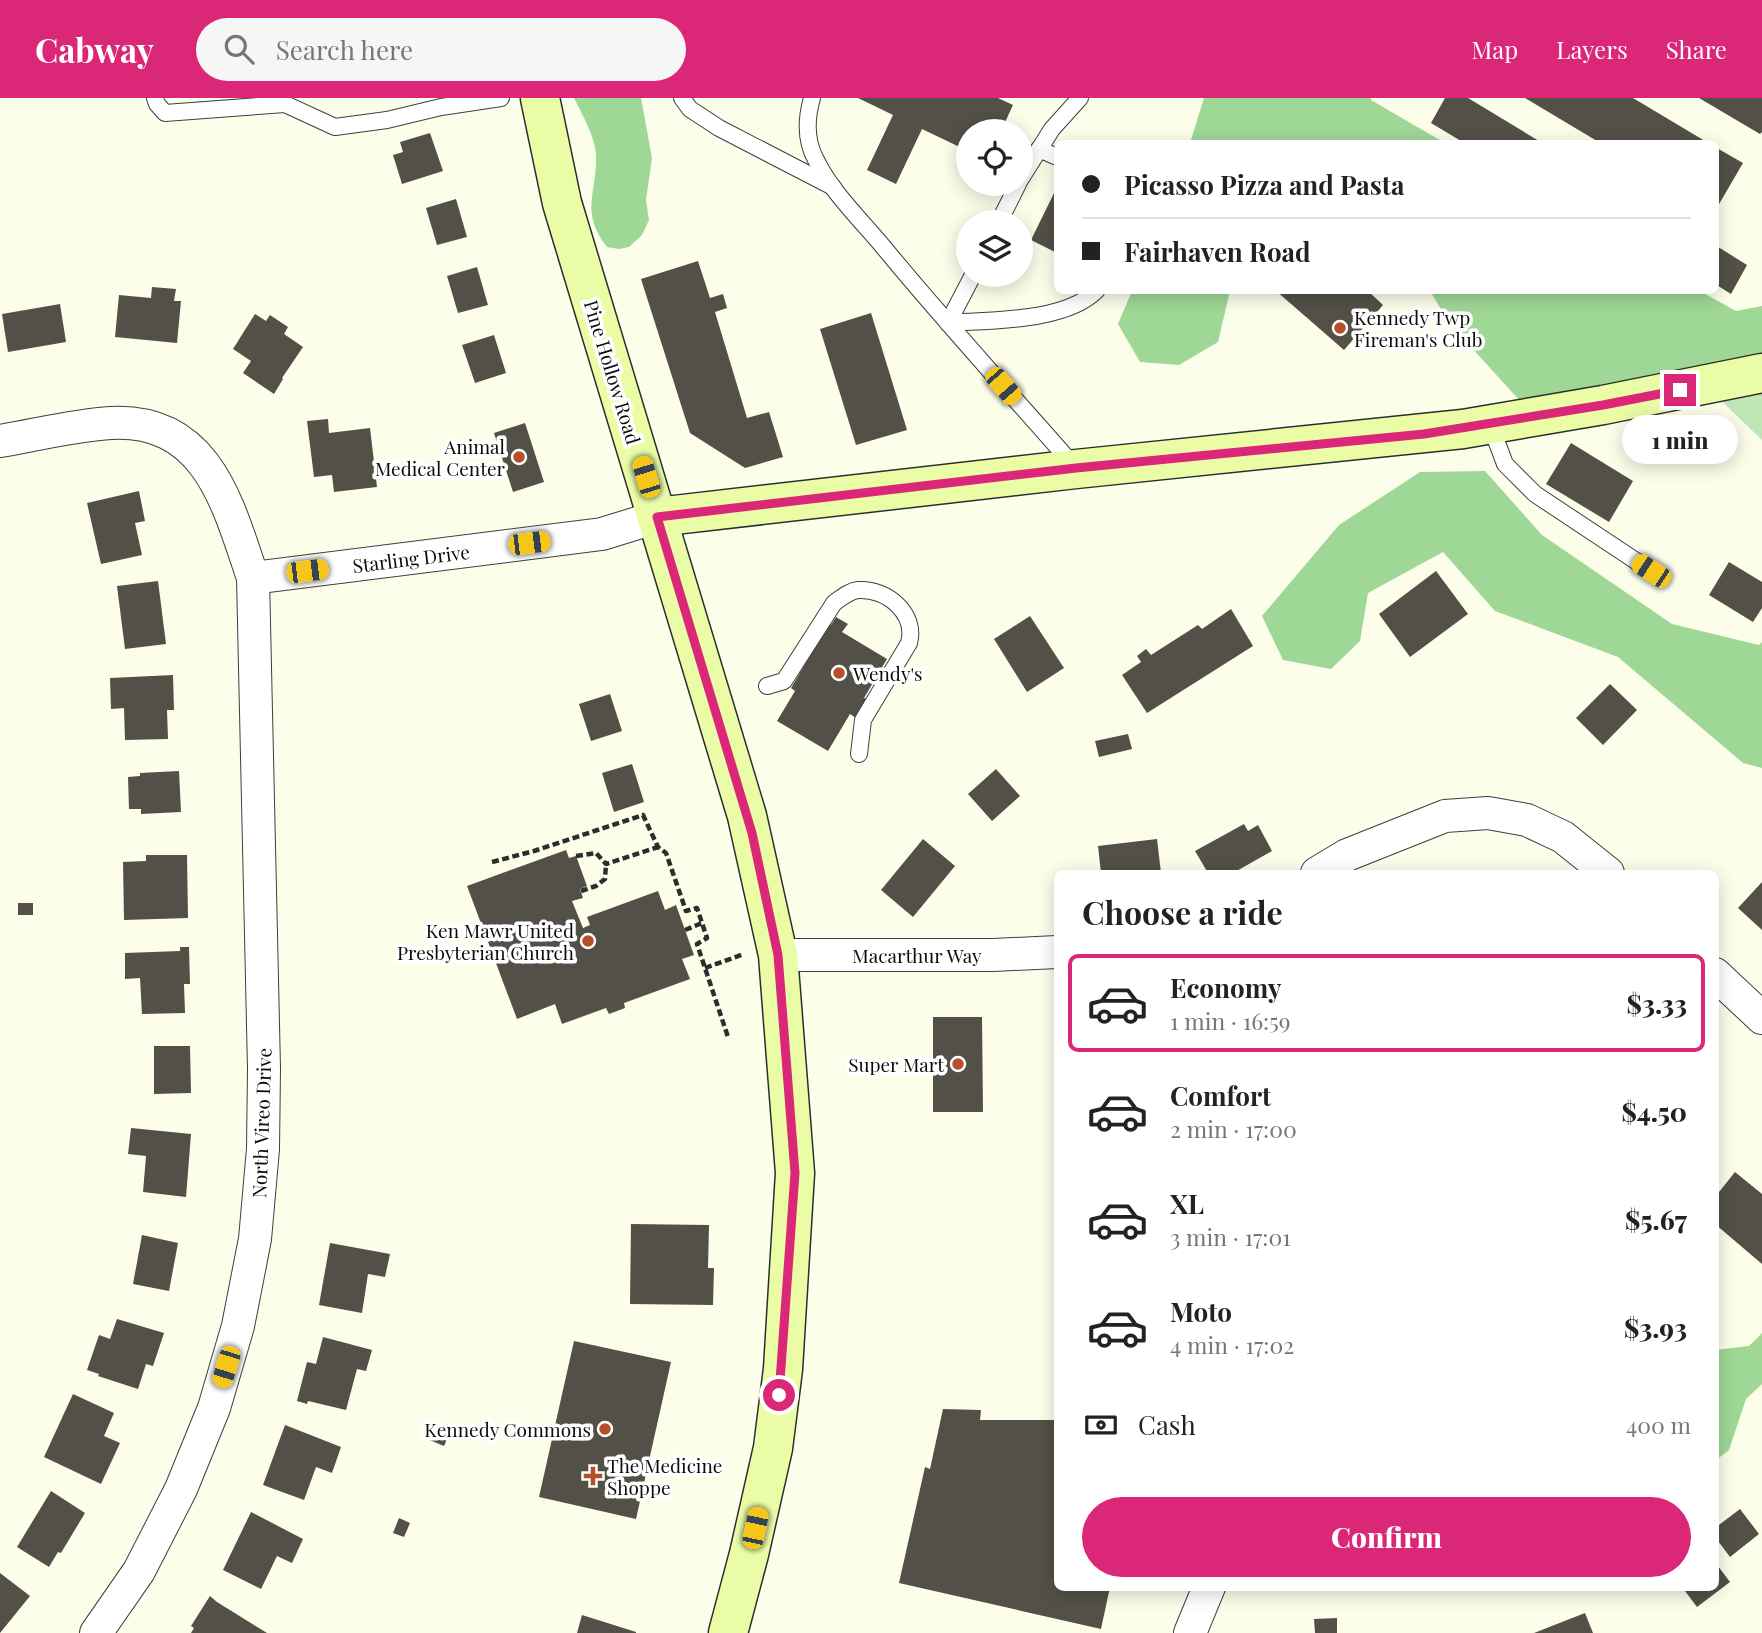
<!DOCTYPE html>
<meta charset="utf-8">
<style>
body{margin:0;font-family:"Playfair Display",serif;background:#f6f6f6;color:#222;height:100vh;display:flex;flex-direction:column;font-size:26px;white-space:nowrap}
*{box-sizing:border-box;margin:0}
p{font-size:23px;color:#767676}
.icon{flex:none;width:38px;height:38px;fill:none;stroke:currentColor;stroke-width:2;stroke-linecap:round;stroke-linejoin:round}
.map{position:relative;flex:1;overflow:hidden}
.drawer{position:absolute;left:1054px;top:772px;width:665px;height:721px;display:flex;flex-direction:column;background:#fff;border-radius:10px;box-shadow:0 4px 18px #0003}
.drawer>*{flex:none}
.top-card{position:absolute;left:1054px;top:42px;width:665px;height:154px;border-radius:10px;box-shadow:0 4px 18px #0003;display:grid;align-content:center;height:154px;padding:0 28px;background:#fff}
.fabs{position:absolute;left:956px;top:21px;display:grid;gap:14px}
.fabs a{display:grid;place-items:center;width:77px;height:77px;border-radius:50%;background:#fff;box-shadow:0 4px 18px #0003;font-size:35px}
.end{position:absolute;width:32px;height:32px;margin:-16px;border:9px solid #db2777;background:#fff;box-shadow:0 0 0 4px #fff}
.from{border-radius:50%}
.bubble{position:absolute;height:49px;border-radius:24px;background:#fff;box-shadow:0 4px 18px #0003;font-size:23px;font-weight:800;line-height:49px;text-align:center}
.car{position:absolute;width:21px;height:42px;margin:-21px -10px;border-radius:9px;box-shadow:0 0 5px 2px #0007;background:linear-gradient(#f5c518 24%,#345 0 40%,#f5c518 0 76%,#345 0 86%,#f5c518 0)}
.top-card b{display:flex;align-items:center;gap:24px;height:66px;font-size:26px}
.top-card b+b{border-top:2px solid #e0e0e0}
.top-card i{width:18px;height:18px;background:#222}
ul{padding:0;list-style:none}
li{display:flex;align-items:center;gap:21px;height:98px;margin:0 14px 10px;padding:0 14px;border:4px solid transparent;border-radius:10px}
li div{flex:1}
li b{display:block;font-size:26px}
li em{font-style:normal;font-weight:800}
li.on{border-color:#db2777}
li>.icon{width:63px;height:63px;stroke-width:1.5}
h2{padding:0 28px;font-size:32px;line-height:84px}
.pay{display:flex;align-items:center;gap:18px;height:77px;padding:0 28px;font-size:26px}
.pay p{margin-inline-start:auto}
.primary-button{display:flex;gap:14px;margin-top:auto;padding:14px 28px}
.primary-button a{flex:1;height:80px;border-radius:42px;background:#db2777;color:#fff;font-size:28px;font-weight:800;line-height:80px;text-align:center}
header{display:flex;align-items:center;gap:42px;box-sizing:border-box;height:98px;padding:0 35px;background:#db2777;color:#fff}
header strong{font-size:33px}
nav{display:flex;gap:38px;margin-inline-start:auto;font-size:24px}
.search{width:490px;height:63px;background:#f6f6f6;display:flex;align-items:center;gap:18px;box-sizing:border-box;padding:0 24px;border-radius:38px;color:#767676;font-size:26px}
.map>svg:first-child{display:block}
.green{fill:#c0e6b6}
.forest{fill:#9fd796}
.building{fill:#535048}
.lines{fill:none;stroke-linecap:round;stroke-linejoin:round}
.lane-casing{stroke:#3e3e3e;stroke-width:18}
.street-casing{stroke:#3e3e3e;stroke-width:34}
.secondary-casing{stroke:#2d2d2d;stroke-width:41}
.path{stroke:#2d2d2d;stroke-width:4.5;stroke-dasharray:7 3.5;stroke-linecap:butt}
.lane{stroke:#fff;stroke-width:16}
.street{stroke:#fff;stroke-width:32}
.secondary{stroke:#ebfca7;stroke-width:38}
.route{stroke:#db2777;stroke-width:9}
.poi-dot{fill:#b54e29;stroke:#fff;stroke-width:2.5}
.labels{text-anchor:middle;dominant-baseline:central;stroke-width:7;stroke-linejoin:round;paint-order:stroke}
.poi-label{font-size:19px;fill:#0b0b0b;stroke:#fff;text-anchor:end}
.street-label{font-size:19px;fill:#0b0b0b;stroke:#fff}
</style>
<header>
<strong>Cabway</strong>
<div class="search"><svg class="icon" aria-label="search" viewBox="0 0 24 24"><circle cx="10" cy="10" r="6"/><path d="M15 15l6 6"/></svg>Search here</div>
<nav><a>Map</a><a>Layers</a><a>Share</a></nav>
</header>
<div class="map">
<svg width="1762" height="1535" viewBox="0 0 1762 1535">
<rect width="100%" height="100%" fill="#fcfeea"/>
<polygon class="green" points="1762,275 1762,342 1705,287"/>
<g class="forest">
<path d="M574 0H641L652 60 646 102 649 122 642 137 629 149 619 151 607 149C579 112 598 94 596 55 594 37 582 16 574 0Z"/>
<polygon points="1204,0 1371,0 1371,2 1445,45 1190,45"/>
<polygon points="1132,193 1230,193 1218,244 1179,267 1140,264 1118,226"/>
<polygon points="1430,193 1700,193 1736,213 1762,208 1762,266 1530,314 1450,226"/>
<polygon points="1485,373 1542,437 1672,526 1759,547 1762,544 1762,670 1743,665 1618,559 1495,513 1443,454 1368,495 1360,543 1331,571 1283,562 1262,518 1339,427 1420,374"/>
<polygon points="1762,1235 1762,1286 1746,1301 1729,1352 1715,1363 1715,1252 1749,1248"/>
</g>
<g class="building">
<polygon points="858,0 998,0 1013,7 1001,33 968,33 968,53 922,31 896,86 867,72 893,17"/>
<polygon points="1445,0 1468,0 1544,46 1466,46 1431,25"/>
<polygon points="1525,0 1633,0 1710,46 1602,46"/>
<polygon points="1699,0 1762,0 1762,34 1760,36"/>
<polygon points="430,35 443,73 402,86 393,57 403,54 400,44"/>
<polygon points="1715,49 1743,65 1715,113"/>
<polygon points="1057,89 1057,155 1031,142"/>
<polygon points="456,101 467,139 437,147 426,110"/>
<polygon points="1715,147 1747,167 1731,196 1715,186"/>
<polygon points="698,163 710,200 723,196 727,210 715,214 747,320 769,314 783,359 745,370 690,335 641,181"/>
<polygon points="477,169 488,207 458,215 447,178"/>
<polygon points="152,189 176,191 174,203 181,203 177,245 115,239 119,197 151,200"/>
<polygon points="1275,192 1367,192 1383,207 1344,252"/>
<polygon points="60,206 66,244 8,254 2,216"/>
<polygon points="871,215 907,332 856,347 820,231"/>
<polygon points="255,216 266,223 270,217 288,229 284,236 303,249 282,280 283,281 274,296 243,275 251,263 233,251"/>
<polygon points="494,237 506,275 475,285 462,247"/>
<polygon points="328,321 329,335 370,330 377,389 334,394 332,377 314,379 307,323"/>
<polygon points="525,325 544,384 513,394 494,335"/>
<polygon points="1571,345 1633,383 1609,424 1546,386"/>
<polygon points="139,393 145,423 135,425 142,457 101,466 87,405"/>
<polygon points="1729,464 1762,484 1762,510 1753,524 1709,497"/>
<polygon points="1436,473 1468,516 1410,559 1379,516"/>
<polygon points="158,483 166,546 125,551 117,488"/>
<polygon points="1231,511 1253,548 1147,615 1122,577 1141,564 1137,558 1146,551 1151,557 1198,527 1202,531"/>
<polygon points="1030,518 1064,570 1027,594 994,541"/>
<polygon points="836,519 848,526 842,534 887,561 864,600 867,601 856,620 850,616 828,653 777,623 795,593 791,590 829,526 831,527"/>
<polygon points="173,577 174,612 167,612 168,641 125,642 124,610 111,611 110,580"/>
<polygon points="1610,586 1637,612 1603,647 1576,620"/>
<polygon points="610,596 622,633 591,643 579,606"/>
<polygon points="1128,636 1132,651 1099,659 1095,643"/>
<polygon points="632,666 644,704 614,714 602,675"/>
<polygon points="996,671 1020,698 992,723 968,696"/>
<polygon points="179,673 181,714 141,716 141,711 129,711 128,679 140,678 140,675"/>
<polygon points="1244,726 1248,733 1258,727 1272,753 1233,775 1208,775 1195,753"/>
<polygon points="923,741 955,768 913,819 881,792"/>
<polygon points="1157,741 1161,775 1101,775 1098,748"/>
<polygon points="566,752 569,760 576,758 587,788 580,791 583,800 572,803 583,830 590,827 587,819 658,793 665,812 676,807 694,857 682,861 690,881 624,905 625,910 609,916 606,910 562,926 555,906 517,921 467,788"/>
<polygon points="146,757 187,757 188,820 124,822 123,764 146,763"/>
<polygon points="1762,784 1762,832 1738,810"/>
<rect x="18" y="805" width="15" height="12"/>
<polygon points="180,849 189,849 190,886 184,886 185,915 142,916 140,880 125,881 125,855 180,853"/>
<polygon points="933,919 982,919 983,1014 933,1014"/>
<polygon points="154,948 190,948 191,995 154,996"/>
<polygon points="131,1030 191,1036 186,1099 143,1094 146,1058 128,1056"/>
<polygon points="1735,1074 1762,1096 1762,1166 1715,1126 1715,1099"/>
<polygon points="631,1126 709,1127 708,1170 714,1170 713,1207 630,1206"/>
<polygon points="142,1137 178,1145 169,1193 133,1186"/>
<polygon points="330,1145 390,1156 385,1179 368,1176 362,1215 319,1207"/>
<polygon points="117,1221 164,1235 153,1268 146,1266 138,1291 98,1278 99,1276 87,1272 99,1237 110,1241"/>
<polygon points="323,1239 372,1252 366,1273 357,1271 346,1312 308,1303 307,1306 297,1303 307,1264 316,1266"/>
<polygon points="574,1243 671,1264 636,1421 539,1399"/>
<polygon points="73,1296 114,1315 104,1338 120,1345 101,1386 44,1359"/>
<polygon points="943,1311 981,1312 980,1322 1057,1322 1057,1489 1110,1489 1101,1531 899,1485 925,1369 930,1371"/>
<polygon points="285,1327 341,1349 332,1375 316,1369 304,1402 263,1387"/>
<polygon points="433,1327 450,1334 444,1348 427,1341"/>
<polygon points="51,1393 85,1415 61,1455 58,1454 49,1469 17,1449"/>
<polygon points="1740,1411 1759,1436 1730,1459 1715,1439 1715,1430"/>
<polygon points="251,1414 303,1441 292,1465 277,1458 261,1491 223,1472"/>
<polygon points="399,1420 410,1425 404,1439 393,1435"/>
<polygon points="1715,1464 1730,1484 1697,1509 1682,1489 1715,1489"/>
<polygon points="0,1475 30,1498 0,1535"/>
<polygon points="210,1498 217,1504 267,1535 191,1535 194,1530 191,1528"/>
<polygon points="1585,1515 1593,1535 1534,1535"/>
<polygon points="582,1517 636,1534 636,1535 577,1535"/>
<polygon points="1337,1520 1337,1535 1315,1535 1314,1521"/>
</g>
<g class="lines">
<defs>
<g id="lane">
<polyline points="155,0 157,6 165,15 285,6 335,29 387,22 441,9 501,0"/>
<polyline points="682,0 690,11 719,30 833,89"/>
<path d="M812 0C806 21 805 42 816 62 832 95 862 123 885 151 946 225 1011 296 1075 369"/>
<polyline points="1039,51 1057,59"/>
<polyline points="1020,82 1052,31 1080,0"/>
<polyline points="999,124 1018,86"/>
<path d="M948 225C991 222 1066 224 1097 192"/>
<polyline points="948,225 973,177"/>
<polyline points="1490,326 1505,366 1535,396 1651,473"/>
<path d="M767 588 784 583 834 505C841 500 849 493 858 492 887 490 917 516 909 545L863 622 859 656"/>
</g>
<g id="street">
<path d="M0 343C36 337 75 327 111 325 208 320 228 407 253 480L264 971 263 1051 255 1141 238 1228 214 1310 181 1391 139 1473 96 1535"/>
<polyline points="253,480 602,436 657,419"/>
<polyline points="1317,775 1347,757 1445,718 1488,715 1527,722 1563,739 1608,775"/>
<polyline points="778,857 993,857 1057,854"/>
<polyline points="1715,876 1762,920"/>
<polyline points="1190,1535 1209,1489"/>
</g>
<g id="secondary">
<polyline points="540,0 562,105 747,718 778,857 795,1075 783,1271 773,1350 749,1456 728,1535"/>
<polyline points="657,419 1076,371 1463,331 1603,307 1762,275"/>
</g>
</defs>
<use href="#lane" class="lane-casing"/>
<use href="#street" class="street-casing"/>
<use href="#secondary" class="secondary-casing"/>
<g class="path">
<polyline points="576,758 596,755 606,766 658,749"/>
<polyline points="492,764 534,753 643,717 658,749 666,755 686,813 697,810 707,840 697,846 728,939"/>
<polyline points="581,793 596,788 605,781 606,766"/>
<polyline points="685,832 702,825"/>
<polyline points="705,870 744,856"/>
</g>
<use href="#lane" class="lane"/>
<use href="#street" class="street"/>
<use href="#secondary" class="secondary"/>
</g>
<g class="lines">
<polyline class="route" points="779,1297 795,1075 778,857 752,735 657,419 1076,370 1424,336 1603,307 1680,292"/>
</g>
<g class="poi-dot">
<circle cx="1340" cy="230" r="7"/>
<circle cx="519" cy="359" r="7"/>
<circle cx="839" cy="575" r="7"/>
<circle cx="588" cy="843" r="7"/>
<circle cx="958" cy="966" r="7"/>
<circle cx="605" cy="1331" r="7"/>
<path d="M589.5 1367.5h7v7h7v7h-7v7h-7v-7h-7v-7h7z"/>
</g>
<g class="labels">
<g class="poi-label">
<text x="1354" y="219" text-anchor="start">Kennedy Twp<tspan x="1354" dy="22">Fireman's Club</tspan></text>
<text x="505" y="348">Animal<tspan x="505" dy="22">Medical Center</tspan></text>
<text x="853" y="575" text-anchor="start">Wendy's</text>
<text x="574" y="832">Ken Mawr United<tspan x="574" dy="22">Presbyterian Church</tspan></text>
<text x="944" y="966">Super Mart</text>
<text x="591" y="1331">Kennedy Commons</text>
<text x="607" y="1367" text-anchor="start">The Medicine<tspan x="607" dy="22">Shoppe</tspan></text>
</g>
<g class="street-label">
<text transform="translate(613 274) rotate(73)">Pine Hollow Road</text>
<text transform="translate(411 460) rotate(-7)">Starling Drive</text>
<text x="917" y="857">Macarthur Way</text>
<text transform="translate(261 1025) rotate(-88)">North Vireo Drive</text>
</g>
</g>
</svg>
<div class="fabs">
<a><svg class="icon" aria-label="locate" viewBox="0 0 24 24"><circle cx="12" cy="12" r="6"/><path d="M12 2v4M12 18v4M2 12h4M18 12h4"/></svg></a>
<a><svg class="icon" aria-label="layers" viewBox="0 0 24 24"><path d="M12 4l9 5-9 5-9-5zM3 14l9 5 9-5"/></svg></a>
</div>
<i class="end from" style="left:779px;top:1297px"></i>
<i class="end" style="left:1680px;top:292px"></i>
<div class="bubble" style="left:1622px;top:317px;width:116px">1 min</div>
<i class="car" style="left:1003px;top:288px;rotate:139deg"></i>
<i class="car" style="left:646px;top:379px;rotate:343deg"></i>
<i class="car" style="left:529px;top:445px;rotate:83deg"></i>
<i class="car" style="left:307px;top:473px;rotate:83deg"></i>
<i class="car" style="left:1651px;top:473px;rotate:303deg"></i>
<i class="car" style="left:226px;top:1269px;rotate:197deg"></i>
<i class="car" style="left:755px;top:1430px;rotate:12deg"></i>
<div class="top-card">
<b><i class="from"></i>Picasso Pizza and Pasta</b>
<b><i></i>Fairhaven Road</b>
</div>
<section class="drawer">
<h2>Choose a ride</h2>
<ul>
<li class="on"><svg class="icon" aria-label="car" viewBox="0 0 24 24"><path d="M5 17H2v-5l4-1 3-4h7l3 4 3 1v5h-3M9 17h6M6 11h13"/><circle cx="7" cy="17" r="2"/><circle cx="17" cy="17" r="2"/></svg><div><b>Economy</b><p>1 min · 16:59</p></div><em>$3.33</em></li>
<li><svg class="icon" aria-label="car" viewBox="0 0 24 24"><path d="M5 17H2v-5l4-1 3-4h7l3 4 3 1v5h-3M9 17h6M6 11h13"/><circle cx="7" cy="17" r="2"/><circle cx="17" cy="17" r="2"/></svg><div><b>Comfort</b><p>2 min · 17:00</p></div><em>$4.50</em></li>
<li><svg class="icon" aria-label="car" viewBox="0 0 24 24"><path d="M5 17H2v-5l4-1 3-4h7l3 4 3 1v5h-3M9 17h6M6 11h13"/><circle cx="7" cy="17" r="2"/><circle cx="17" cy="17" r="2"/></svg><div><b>XL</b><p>3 min · 17:01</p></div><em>$5.67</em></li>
<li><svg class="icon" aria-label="car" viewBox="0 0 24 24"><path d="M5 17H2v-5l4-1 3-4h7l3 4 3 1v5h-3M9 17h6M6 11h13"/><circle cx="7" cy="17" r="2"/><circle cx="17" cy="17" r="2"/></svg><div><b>Moto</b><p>4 min · 17:02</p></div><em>$3.93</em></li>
</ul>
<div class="pay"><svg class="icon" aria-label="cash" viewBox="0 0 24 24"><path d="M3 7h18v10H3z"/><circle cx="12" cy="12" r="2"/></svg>Cash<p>400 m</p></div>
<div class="primary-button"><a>Confirm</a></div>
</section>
</div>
